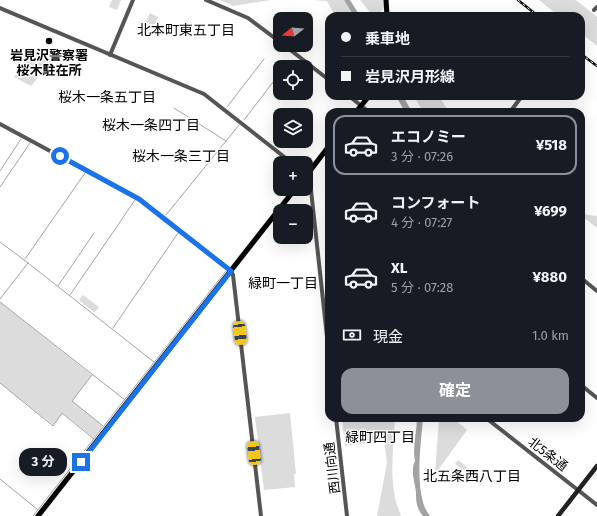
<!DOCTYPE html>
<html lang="ja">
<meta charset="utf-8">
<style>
body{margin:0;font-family:"Fira Sans","Noto Sans JP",sans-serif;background:#20242c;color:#f1f3f6;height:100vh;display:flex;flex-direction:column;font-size:15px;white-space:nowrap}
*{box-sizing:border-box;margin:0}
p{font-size:13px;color:#9ea1a6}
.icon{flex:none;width:22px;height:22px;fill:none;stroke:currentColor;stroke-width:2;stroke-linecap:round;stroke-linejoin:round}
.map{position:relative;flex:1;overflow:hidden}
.panel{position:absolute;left:325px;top:108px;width:260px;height:314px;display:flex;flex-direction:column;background:#171b24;border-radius:12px;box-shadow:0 4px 16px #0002}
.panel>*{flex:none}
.banner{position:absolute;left:325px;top:12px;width:260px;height:88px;border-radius:12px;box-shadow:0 4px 16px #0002;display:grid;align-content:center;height:88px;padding:0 16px;background:#171b24}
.needle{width:26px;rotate:253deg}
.controls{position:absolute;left:273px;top:12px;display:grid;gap:8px}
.controls a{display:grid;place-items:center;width:40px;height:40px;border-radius:8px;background:#171b24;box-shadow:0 4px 16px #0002;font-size:20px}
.end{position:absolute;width:18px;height:18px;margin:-9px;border:5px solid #1a73e8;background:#fff;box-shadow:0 0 0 2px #fff}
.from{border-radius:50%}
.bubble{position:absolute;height:28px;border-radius:12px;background:#171b24;box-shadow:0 4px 16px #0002;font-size:13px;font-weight:700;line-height:28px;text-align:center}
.car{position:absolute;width:12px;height:24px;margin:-12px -6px;border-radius:5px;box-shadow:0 0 3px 1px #0007;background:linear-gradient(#f5c518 24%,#345 0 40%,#f5c518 0 76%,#345 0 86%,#f5c518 0)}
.banner b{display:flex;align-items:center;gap:14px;height:38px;font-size:15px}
.banner b+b{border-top:1px solid #363941}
.banner i{width:10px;height:10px;background:#f1f3f6}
ul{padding:7px 0 0;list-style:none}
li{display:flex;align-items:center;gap:12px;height:60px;margin:0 8px 6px;padding:0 8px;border:2px solid transparent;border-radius:12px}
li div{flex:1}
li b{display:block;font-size:15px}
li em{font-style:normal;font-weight:700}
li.active{border-color:#8c9099}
li>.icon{width:36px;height:36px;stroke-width:1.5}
.pay{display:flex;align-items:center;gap:10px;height:44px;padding:0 16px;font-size:15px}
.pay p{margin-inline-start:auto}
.action{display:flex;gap:8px;margin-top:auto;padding:8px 16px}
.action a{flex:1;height:46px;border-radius:12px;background:#8c9099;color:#fff;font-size:16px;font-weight:700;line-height:46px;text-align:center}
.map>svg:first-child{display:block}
.green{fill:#dcdcdc}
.water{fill:#a3a3a3}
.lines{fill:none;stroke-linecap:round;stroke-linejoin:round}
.stream{stroke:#a3a3a3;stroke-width:1}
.primary-casing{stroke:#dbdbdb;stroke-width:6}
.tertiary{stroke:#555;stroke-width:4}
.secondary{stroke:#222;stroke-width:4.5}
.primary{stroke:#000;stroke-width:5}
.rail-casing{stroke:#000;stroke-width:2.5}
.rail{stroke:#fff;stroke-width:1;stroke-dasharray:3;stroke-linecap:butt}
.route{stroke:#1a73e8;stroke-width:5}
.poi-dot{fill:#000;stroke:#fff;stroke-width:1.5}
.labels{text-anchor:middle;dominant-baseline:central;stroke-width:3;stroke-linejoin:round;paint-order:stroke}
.poi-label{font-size:13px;font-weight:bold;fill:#000;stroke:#fff}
.street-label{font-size:13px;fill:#000;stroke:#fff}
.neighbourhood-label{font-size:14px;fill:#000;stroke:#fff}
</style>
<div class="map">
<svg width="597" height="516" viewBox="0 0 597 516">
<rect width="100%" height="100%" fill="#fff"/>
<g class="green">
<polygon points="112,0 121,0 117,10 109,7"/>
<polygon points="220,0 271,0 233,6"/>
<polygon points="313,0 344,0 354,16 335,16 327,1"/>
<polygon points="360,0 383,0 384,7 378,16 373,16"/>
<polygon points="539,0 576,0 597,17 597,46 581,33 581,16 559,16"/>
<polygon points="150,13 158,17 154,26 146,22"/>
<polygon points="35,51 52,60 31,86 14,77"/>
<polygon points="414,96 439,96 449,112 423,112"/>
<polygon points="581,214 597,216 597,228 581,215"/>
<polygon points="83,295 99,307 96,311 94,312 80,301 79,299"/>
<polygon points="0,302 92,375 72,401 103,426 94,438 63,413 53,425 0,383"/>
<polygon points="290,413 296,474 294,474 295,487 264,490 255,417"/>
<path d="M342 418H395C394 442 390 468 394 492 395 500 398 508 401 516H377L387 463 384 441 345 446Z"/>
<polygon points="439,418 453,418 467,430 436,473 435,473"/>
<polygon points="458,460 472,471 469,475 455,464"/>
</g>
<g class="water">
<polygon points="344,0 350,0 360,16 354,16"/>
<polygon points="396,96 403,96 412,112 405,112"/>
<path d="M417 418H423C421 443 416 478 423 502 424 507 427 512 430 516H423C420 512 418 509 417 505 416 501 416 496 416 492 415 483 410 470 415 461 412 447 417 432 417 418Z"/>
</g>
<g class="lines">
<g class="stream">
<polyline points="227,107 264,59"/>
<polyline points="174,108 226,141"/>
<polyline points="244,120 280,73"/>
<polyline points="0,171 21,139"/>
<polyline points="0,187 30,143"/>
<polyline points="166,215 239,125"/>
<polyline points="0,242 28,263 154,362"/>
<polyline points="25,259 85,173"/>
<polyline points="58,286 94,233"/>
<polyline points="70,295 135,200"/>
<polyline points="0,299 28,263"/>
<polyline points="0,302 125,400"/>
<polyline points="113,328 178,233"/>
<polyline points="92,375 72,401 103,426"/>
<polyline points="0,383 53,426 62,413 94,439"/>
<polyline points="0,479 38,510"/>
<polyline points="33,516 226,271"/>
</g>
<defs>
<g id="primary">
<polyline points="386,0 387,16"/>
<polyline points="356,112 369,96"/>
<polyline points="306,176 329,146"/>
<polyline points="38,516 295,189"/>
</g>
</defs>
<use href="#primary" class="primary-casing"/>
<g class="tertiary">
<polyline points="206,0 248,18 280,42"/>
<polyline points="0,8 204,94 292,163"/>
<polyline points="594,10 597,7"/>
<polyline points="284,45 329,80"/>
<polyline points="110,55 133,0"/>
<polyline points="349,96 369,112"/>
<polyline points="510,112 522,96"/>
<polyline points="0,124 139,199 231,271 233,275 261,516"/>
<polyline points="306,174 310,185 311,190 329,355"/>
<polyline points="581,278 597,291"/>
<polyline points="581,385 597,398"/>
<polyline points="336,418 347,516"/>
<polyline points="486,418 597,505"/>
</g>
<polyline class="secondary" points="558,516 597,466"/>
<use href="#primary" class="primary"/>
<defs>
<g id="rail">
<polyline points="518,0 538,16"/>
<polyline points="581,54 597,66"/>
</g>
</defs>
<use href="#rail" class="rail-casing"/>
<use href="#rail" class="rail"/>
</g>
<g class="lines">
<polyline class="route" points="60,156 139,199 231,271 81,462"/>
</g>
<circle class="poi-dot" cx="49" cy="41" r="4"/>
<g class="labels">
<g class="poi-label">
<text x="49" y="55">岩見沢警察署<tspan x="49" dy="15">桜木駐在所</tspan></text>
</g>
<g class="street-label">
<text transform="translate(548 454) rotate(38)">北5条通</text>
<text transform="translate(332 468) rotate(-97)">西川向通</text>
</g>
<g class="neighbourhood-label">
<text x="186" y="30">北本町東五丁目</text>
<text x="107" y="97">桜木一条五丁目</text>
<text x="151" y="125">桜木一条四丁目</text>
<text x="181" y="156">桜木一条三丁目</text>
<text x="283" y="283">緑町一丁目</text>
<text x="380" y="437">緑町四丁目</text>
<text x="472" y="476">北五条西八丁目</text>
</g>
</g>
</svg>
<div class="controls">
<a><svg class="needle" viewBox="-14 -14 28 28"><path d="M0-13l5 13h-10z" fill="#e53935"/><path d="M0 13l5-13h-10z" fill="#9ea1a6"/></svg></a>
<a><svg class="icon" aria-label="locate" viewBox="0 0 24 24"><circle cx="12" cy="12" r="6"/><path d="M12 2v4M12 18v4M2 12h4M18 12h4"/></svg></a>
<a><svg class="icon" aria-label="layers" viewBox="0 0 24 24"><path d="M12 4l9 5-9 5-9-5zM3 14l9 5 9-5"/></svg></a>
<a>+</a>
<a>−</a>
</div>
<i class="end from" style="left:60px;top:156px"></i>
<i class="end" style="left:81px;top:462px"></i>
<div class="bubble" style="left:19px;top:448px;width:48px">3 分</div>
<i class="car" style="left:240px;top:333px;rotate:173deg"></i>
<i class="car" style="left:254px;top:453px;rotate:353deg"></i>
<div class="banner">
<b><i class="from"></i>乗車地</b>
<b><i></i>岩見沢月形線</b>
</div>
<section class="panel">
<ul>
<li class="active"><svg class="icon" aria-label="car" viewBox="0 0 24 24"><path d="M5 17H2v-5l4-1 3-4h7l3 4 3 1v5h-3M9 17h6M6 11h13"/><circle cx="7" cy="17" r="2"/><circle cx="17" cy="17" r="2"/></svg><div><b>エコノミー</b><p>3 分 · 07:26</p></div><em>¥518</em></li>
<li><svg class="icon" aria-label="car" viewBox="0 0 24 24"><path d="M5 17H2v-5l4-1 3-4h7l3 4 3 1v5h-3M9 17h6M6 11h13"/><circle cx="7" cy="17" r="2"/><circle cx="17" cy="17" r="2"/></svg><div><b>コンフォート</b><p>4 分 · 07:27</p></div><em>¥699</em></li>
<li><svg class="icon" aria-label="car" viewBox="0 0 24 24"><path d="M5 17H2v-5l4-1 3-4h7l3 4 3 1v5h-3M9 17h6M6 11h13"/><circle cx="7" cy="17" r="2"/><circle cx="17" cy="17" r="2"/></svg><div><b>XL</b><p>5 分 · 07:28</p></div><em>¥880</em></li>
</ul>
<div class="pay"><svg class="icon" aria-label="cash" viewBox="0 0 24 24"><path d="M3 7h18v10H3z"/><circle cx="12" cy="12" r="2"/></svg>現金<p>1.0 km</p></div>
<div class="action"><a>確定</a></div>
</section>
</div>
